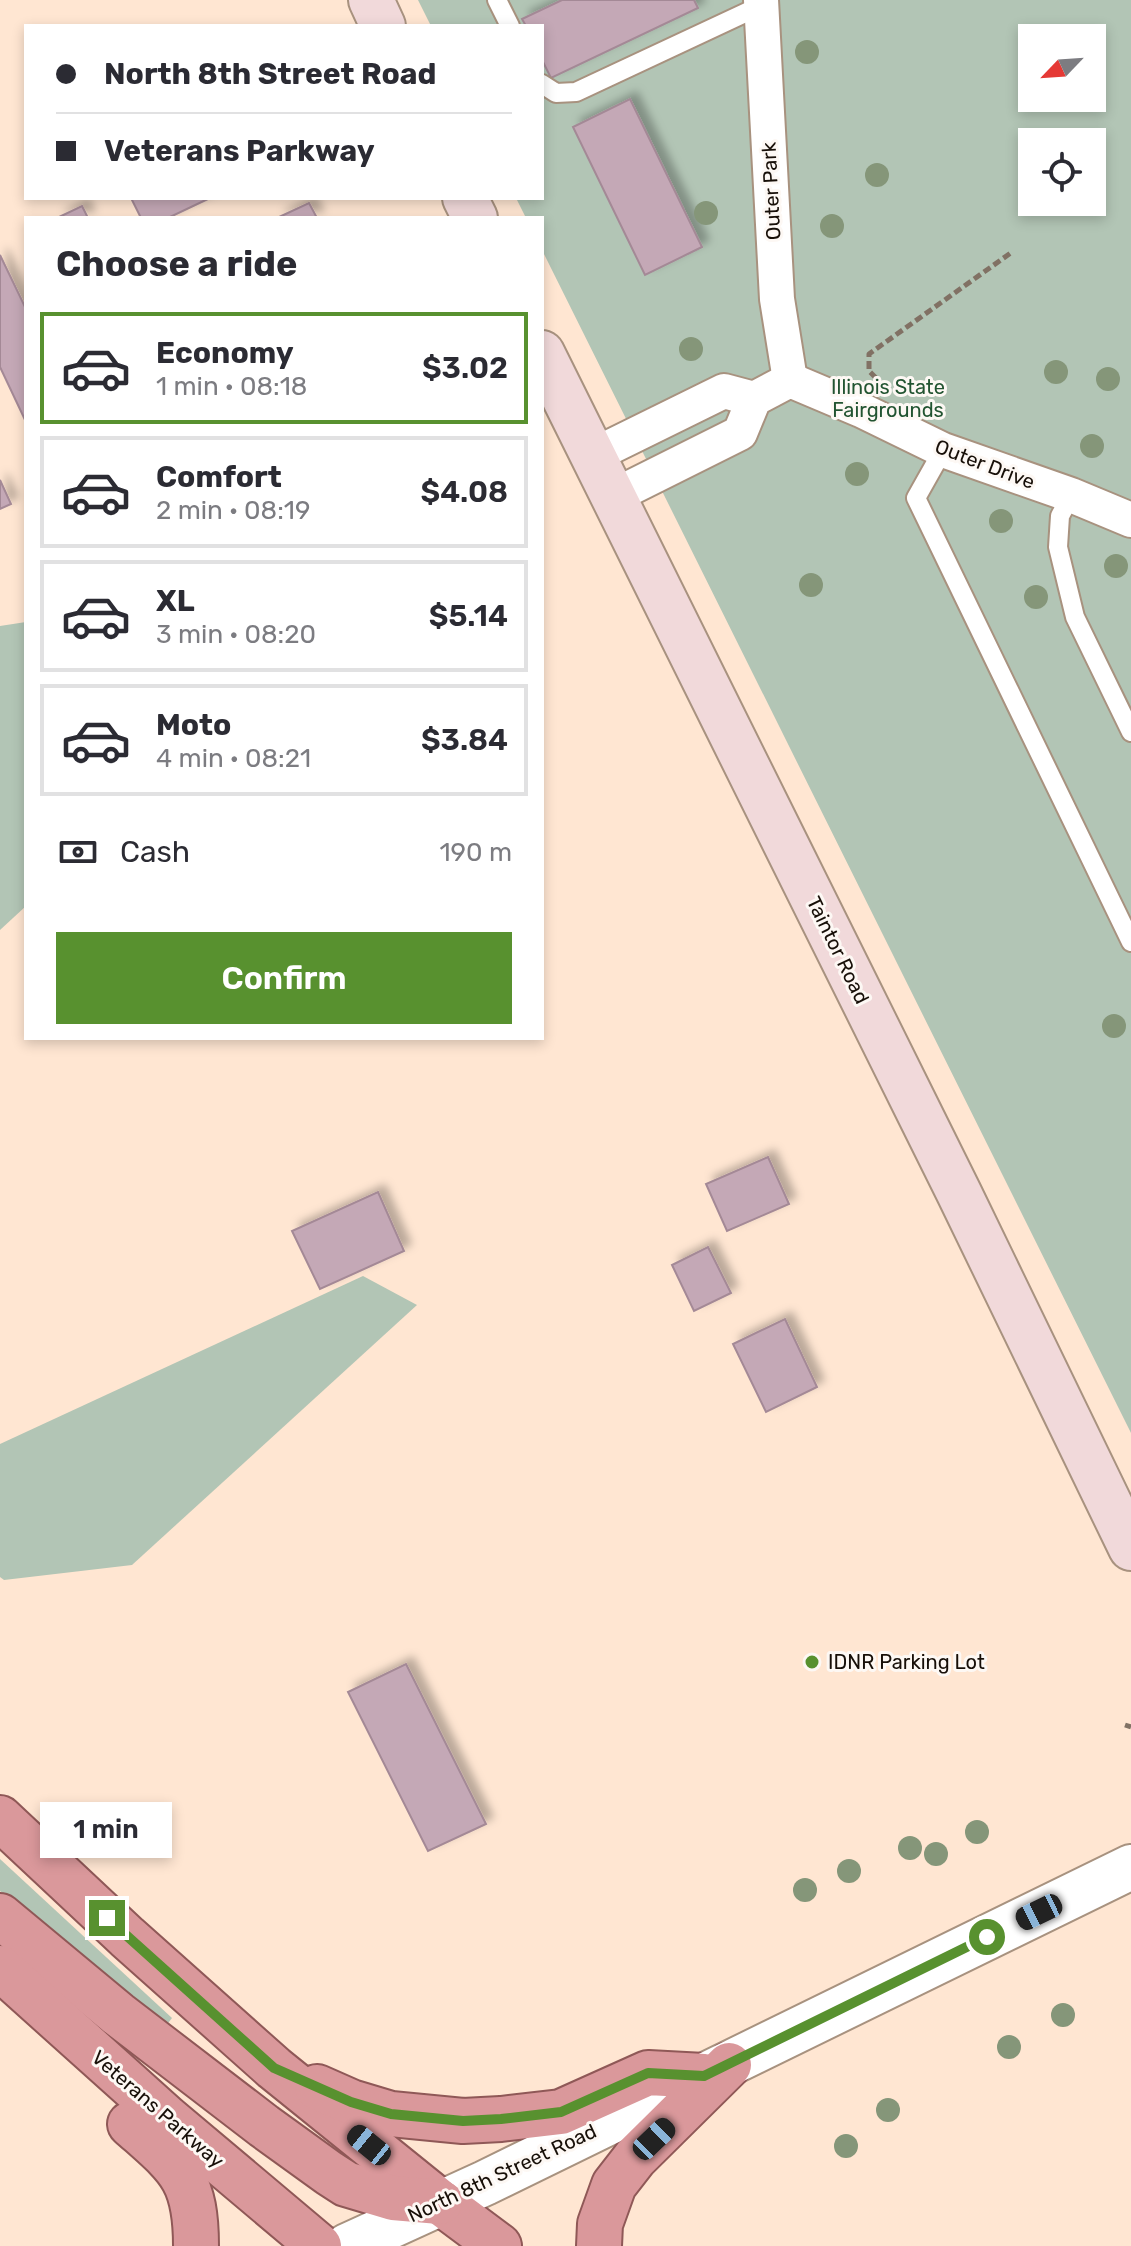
<!DOCTYPE html>
<meta charset="utf-8">
<style>
body{margin:0;font-family:Rubik,sans-serif;background:#f7f7f7;color:#2b2b33;height:100vh;display:flex;flex-direction:column;font-size:30px;white-space:nowrap}
*{box-sizing:border-box;margin:0}
p{font-size:26px;color:#7c7c81}
.icon{flex:none;width:44px;height:44px;fill:none;stroke:currentColor;stroke-width:2;stroke-linecap:round;stroke-linejoin:round}
.map{position:relative;flex:1;overflow:hidden}
.sheet{position:absolute;left:24px;top:216px;width:520px;height:824px;display:flex;flex-direction:column;background:#fff;border-radius:0px;box-shadow:0 4px 12px #0003}
.sheet>*{flex:none}
.guide{position:absolute;left:24px;top:24px;width:520px;height:176px;border-radius:0px;box-shadow:0 4px 12px #0003;display:grid;align-content:center;height:176px;padding:0 32px;background:#fff}
.needle{width:52px;rotate:245deg}
.tools{position:absolute;left:1018px;top:24px;display:grid;gap:16px}
.tools a{display:grid;place-items:center;width:88px;height:88px;border-radius:0px;background:#fff;box-shadow:0 4px 12px #0003;font-size:40px}
.end{position:absolute;width:36px;height:36px;margin:-18px;border:10px solid #58912f;background:#fff;box-shadow:0 0 0 4px #fff}
.from{border-radius:50%}
.bubble{position:absolute;height:56px;border-radius:0px;background:#fff;box-shadow:0 4px 12px #0003;font-size:26px;font-weight:600;line-height:56px;text-align:center}
.car{position:absolute;width:24px;height:48px;margin:-24px -12px;border-radius:10px;box-shadow:0 0 6px 2px #0007;background:linear-gradient(#222 24%,#8ab4d8 0 40%,#222 0 76%,#8ab4d8 0 86%,#222 0)}
.guide b{display:flex;align-items:center;gap:28px;height:76px;font-size:30px}
.guide b+b{border-top:2px solid #e1e1e2}
.guide i{width:20px;height:20px;background:#2b2b33}
ul{padding:0;list-style:none}
li{display:flex;align-items:center;gap:24px;height:112px;margin:0 16px 12px;padding:0 16px;border:4px solid #e1e1e2;border-radius:0px}
li div{flex:1}
li b{display:block;font-size:30px}
li em{font-style:normal;font-weight:600}
li.on{border-color:#58912f}
li>.icon{width:72px;height:72px;stroke-width:1.5}
h2{padding:0 32px;font-size:36px;line-height:96px}
.pay{display:flex;align-items:center;gap:20px;height:88px;padding:0 32px;font-size:30px}
.pay p{margin-inline-start:auto}
.primary-button{display:flex;gap:16px;margin-top:auto;padding:16px 32px}
.primary-button a{flex:1;height:92px;border-radius:0px;background:#58912f;color:#fff;font-size:32px;font-weight:600;line-height:92px;text-align:center}
.map>svg:first-child{display:block}
.green{fill:#b2c5b5;fill-rule:evenodd}
.building{fill:#c4a8b6;stroke:#a48996;stroke-width:2;filter:url(#shadow)}
.lines{fill:none;stroke-linecap:round;stroke-linejoin:round}
.service-casing{stroke:#a8927f;stroke-width:22}
.minor-casing{stroke:#a8927f;stroke-width:38}
.tertiary-casing{stroke:#a8927f;stroke-width:48}
.secondary-casing{stroke:#a8927f;stroke-width:48}
.trunk-casing{stroke:#8f5857;stroke-width:48}
.path{stroke:#817164;stroke-width:5;stroke-dasharray:8 4;stroke-linecap:butt}
.service{stroke:#fff;stroke-width:18}
.minor{stroke:#fff;stroke-width:34}
.tertiary{stroke:#fff;stroke-width:44}
.secondary{stroke:#f1d9da;stroke-width:44}
.trunk{stroke:#da989b;stroke-width:44}
.tree{fill:#859679}
.route{stroke:#58912f;stroke-width:10}
.poi-dot{fill:#58912f;stroke:#fdf8f4;stroke-width:3}
.labels{text-anchor:middle;dominant-baseline:central;stroke-width:6;stroke-linejoin:round;paint-order:stroke}
.street-label{font-size:20px;fill:#170f08;stroke:#fdf8f4}
.park-label{font-size:20px;fill:#225431;stroke:#fdf8f4}
.poi-label{font-size:20px;fill:#170f08;stroke:#fdf8f4;text-anchor:start}
</style>
<div class="map">
<svg width="1131" height="2246" viewBox="0 0 1131 2246">
<defs>
<filter id="shadow"><feDropShadow dx="7" dy="-7" stdDeviation="4" flood-color="#0004"/></filter>
</defs>
<rect width="100%" height="100%" fill="#ffe6d2"/>
<g class="green">
<path d="M418 0H1131V1433L542 250V218H526L516 198H542V26H431ZM1032 38H1092V98H1032ZM1032 142H1092V202H1032Z"/>
<polygon points="26,622 26,906 0,930 0,626"/>
<polygon points="363,1276 417,1305 132,1565 4,1580 0,1577 0,1444"/>
<polygon points="0,1859 172,2018 165,2027 0,1891"/>
</g>
<g class="building">
<polygon points="562,0 694,0 698,8 551,78 542,60 542,26 526,26 522,19"/>
<polygon points="630,99 702,247 645,275 573,127"/>
<polygon points="131,198 210,198 168,218 141,218"/>
<polygon points="309,203 317,218 277,218"/>
<polygon points="82,206 88,218 57,218"/>
<polygon points="0,255 26,309 26,422 0,367"/>
<polygon points="0,480 11,504 0,509"/>
<polygon points="768,1157 789,1204 727,1231 706,1184"/>
<polygon points="378,1192 404,1251 320,1289 292,1231"/>
<polygon points="708,1247 731,1293 694,1311 672,1265"/>
<polygon points="785,1319 817,1387 766,1412 733,1344"/>
<polygon points="406,1664 486,1824 428,1851 348,1692"/>
</g>
<g class="lines">
<defs>
<g id="service">
<polyline points="497,0 510,26"/>
<polyline points="542,84 556,93 576,92 762,5"/>
<polyline points="943,450 916,498 1131,942"/>
<polyline points="1071,495 1060,516 1058,547 1075,617 1131,732"/>
</g>
<g id="minor">
<polyline points="761,0 777,299 790,380"/>
<polyline points="594,455 724,391 754,399"/>
<polyline points="614,496 740,433 754,399 790,380 861,410 943,450 1071,495 1131,520"/>
</g>
<polyline id="tertiary" points="347,2246 485,2183 1131,1867"/>
<g id="secondary">
<polyline points="371,0 383,26"/>
<polyline points="465,198 475,218"/>
<polyline points="542,353 959,1193 1131,1548"/>
</g>
<g id="trunk">
<polyline points="0,1818 127,1937 274,2068 440,2202 499,2246"/>
<polyline points="0,1916 118,2014 264,2126 329,2173 346,2184 393,2198 440,2202"/>
<polyline points="0,1968 167,2118 319,2246"/>
<polyline points="317,2087 351,2102 391,2114 463,2121 501,2119 561,2112 648,2073 704,2076"/>
<path d="M130 2124C178 2167 196 2177 196 2246"/>
<polyline points="599,2246 600,2224 614,2185 635,2158 729,2065"/>
</g>
</defs>
<use href="#service" class="service-casing"/>
<use href="#minor" class="minor-casing"/>
<use href="#tertiary" class="tertiary-casing"/>
<use href="#secondary" class="secondary-casing"/>
<use href="#trunk" class="trunk-casing"/>
<g class="path">
<polyline points="876,378 869,371 869,354 1012,252"/>
<polyline points="1125,1725 1131,1727"/>
</g>
<use href="#service" class="service"/>
<use href="#minor" class="minor"/>
<use href="#tertiary" class="tertiary"/>
<use href="#secondary" class="secondary"/>
<use href="#trunk" class="trunk"/>
</g>
<g class="tree">
<circle cx="807" cy="52" r="12"/>
<circle cx="877" cy="175" r="12"/>
<circle cx="706" cy="213" r="12"/>
<circle cx="832" cy="226" r="12"/>
<circle cx="691" cy="349" r="12"/>
<circle cx="1056" cy="372" r="12"/>
<circle cx="1108" cy="379" r="12"/>
<circle cx="1092" cy="446" r="12"/>
<circle cx="857" cy="474" r="12"/>
<circle cx="1001" cy="521" r="12"/>
<circle cx="1116" cy="566" r="12"/>
<circle cx="811" cy="585" r="12"/>
<circle cx="1036" cy="597" r="12"/>
<circle cx="1114" cy="1026" r="12"/>
<circle cx="977" cy="1832" r="12"/>
<circle cx="910" cy="1848" r="12"/>
<circle cx="936" cy="1854" r="12"/>
<circle cx="849" cy="1871" r="12"/>
<circle cx="805" cy="1890" r="12"/>
<circle cx="1063" cy="2015" r="12"/>
<circle cx="1009" cy="2047" r="12"/>
<circle cx="888" cy="2110" r="12"/>
<circle cx="846" cy="2146" r="12"/>
</g>
<g class="lines">
<polyline class="route" points="107,1918 274,2068 351,2102 391,2114 463,2121 501,2119 561,2112 648,2073 704,2076 987,1937"/>
</g>
<circle class="poi-dot" cx="812" cy="1662" r="8"/>
<g class="labels">
<g class="street-label">
<text transform="translate(771 191) rotate(-93)">Outer Park</text>
<text transform="translate(985 464) rotate(21)">Outer Drive</text>
<text transform="translate(838 950) rotate(64)">Taintor Road</text>
<text transform="translate(158 2109) rotate(41)">Veterans Parkway</text>
<text transform="translate(502 2173) rotate(-25)">North 8th Street Road</text>
</g>
<g class="park-label">
<text x="888" y="387">Illinois State<tspan x="888" dy="23">Fairgrounds</tspan></text>
</g>
<g class="poi-label">
<text x="828" y="1662">IDNR Parking Lot</text>
</g>
</g>
</svg>
<div class="tools">
<a><svg class="needle" viewBox="-14 -14 28 28"><path d="M0-13l5 13h-10z" fill="#e53935"/><path d="M0 13l5-13h-10z" fill="#7c7c81"/></svg></a>
<a><svg class="icon" aria-label="locate" viewBox="0 0 24 24"><circle cx="12" cy="12" r="6"/><path d="M12 2v4M12 18v4M2 12h4M18 12h4"/></svg></a>
</div>
<i class="end from" style="left:987px;top:1937px"></i>
<i class="end" style="left:107px;top:1918px"></i>
<div class="bubble" style="left:40px;top:1802px;width:132px">1 min</div>
<i class="car" style="left:1039px;top:1912px;rotate:244deg"></i>
<i class="car" style="left:654px;top:2139px;rotate:46deg"></i>
<i class="car" style="left:369px;top:2145px;rotate:309deg"></i>
<div class="guide">
<b><i class="from"></i>North 8th Street Road</b>
<b><i></i>Veterans Parkway</b>
</div>
<section class="sheet">
<h2>Choose a ride</h2>
<ul>
<li class="on"><svg class="icon" aria-label="car" viewBox="0 0 24 24"><path d="M5 17H2v-5l4-1 3-4h7l3 4 3 1v5h-3M9 17h6M6 11h13"/><circle cx="7" cy="17" r="2"/><circle cx="17" cy="17" r="2"/></svg><div><b>Economy</b><p>1 min · 08:18</p></div><em>$3.02</em></li>
<li><svg class="icon" aria-label="car" viewBox="0 0 24 24"><path d="M5 17H2v-5l4-1 3-4h7l3 4 3 1v5h-3M9 17h6M6 11h13"/><circle cx="7" cy="17" r="2"/><circle cx="17" cy="17" r="2"/></svg><div><b>Comfort</b><p>2 min · 08:19</p></div><em>$4.08</em></li>
<li><svg class="icon" aria-label="car" viewBox="0 0 24 24"><path d="M5 17H2v-5l4-1 3-4h7l3 4 3 1v5h-3M9 17h6M6 11h13"/><circle cx="7" cy="17" r="2"/><circle cx="17" cy="17" r="2"/></svg><div><b>XL</b><p>3 min · 08:20</p></div><em>$5.14</em></li>
<li><svg class="icon" aria-label="car" viewBox="0 0 24 24"><path d="M5 17H2v-5l4-1 3-4h7l3 4 3 1v5h-3M9 17h6M6 11h13"/><circle cx="7" cy="17" r="2"/><circle cx="17" cy="17" r="2"/></svg><div><b>Moto</b><p>4 min · 08:21</p></div><em>$3.84</em></li>
</ul>
<div class="pay"><svg class="icon" aria-label="cash" viewBox="0 0 24 24"><path d="M3 7h18v10H3z"/><circle cx="12" cy="12" r="2"/></svg>Cash<p>190 m</p></div>
<div class="primary-button"><a>Confirm</a></div>
</section>
</div>
